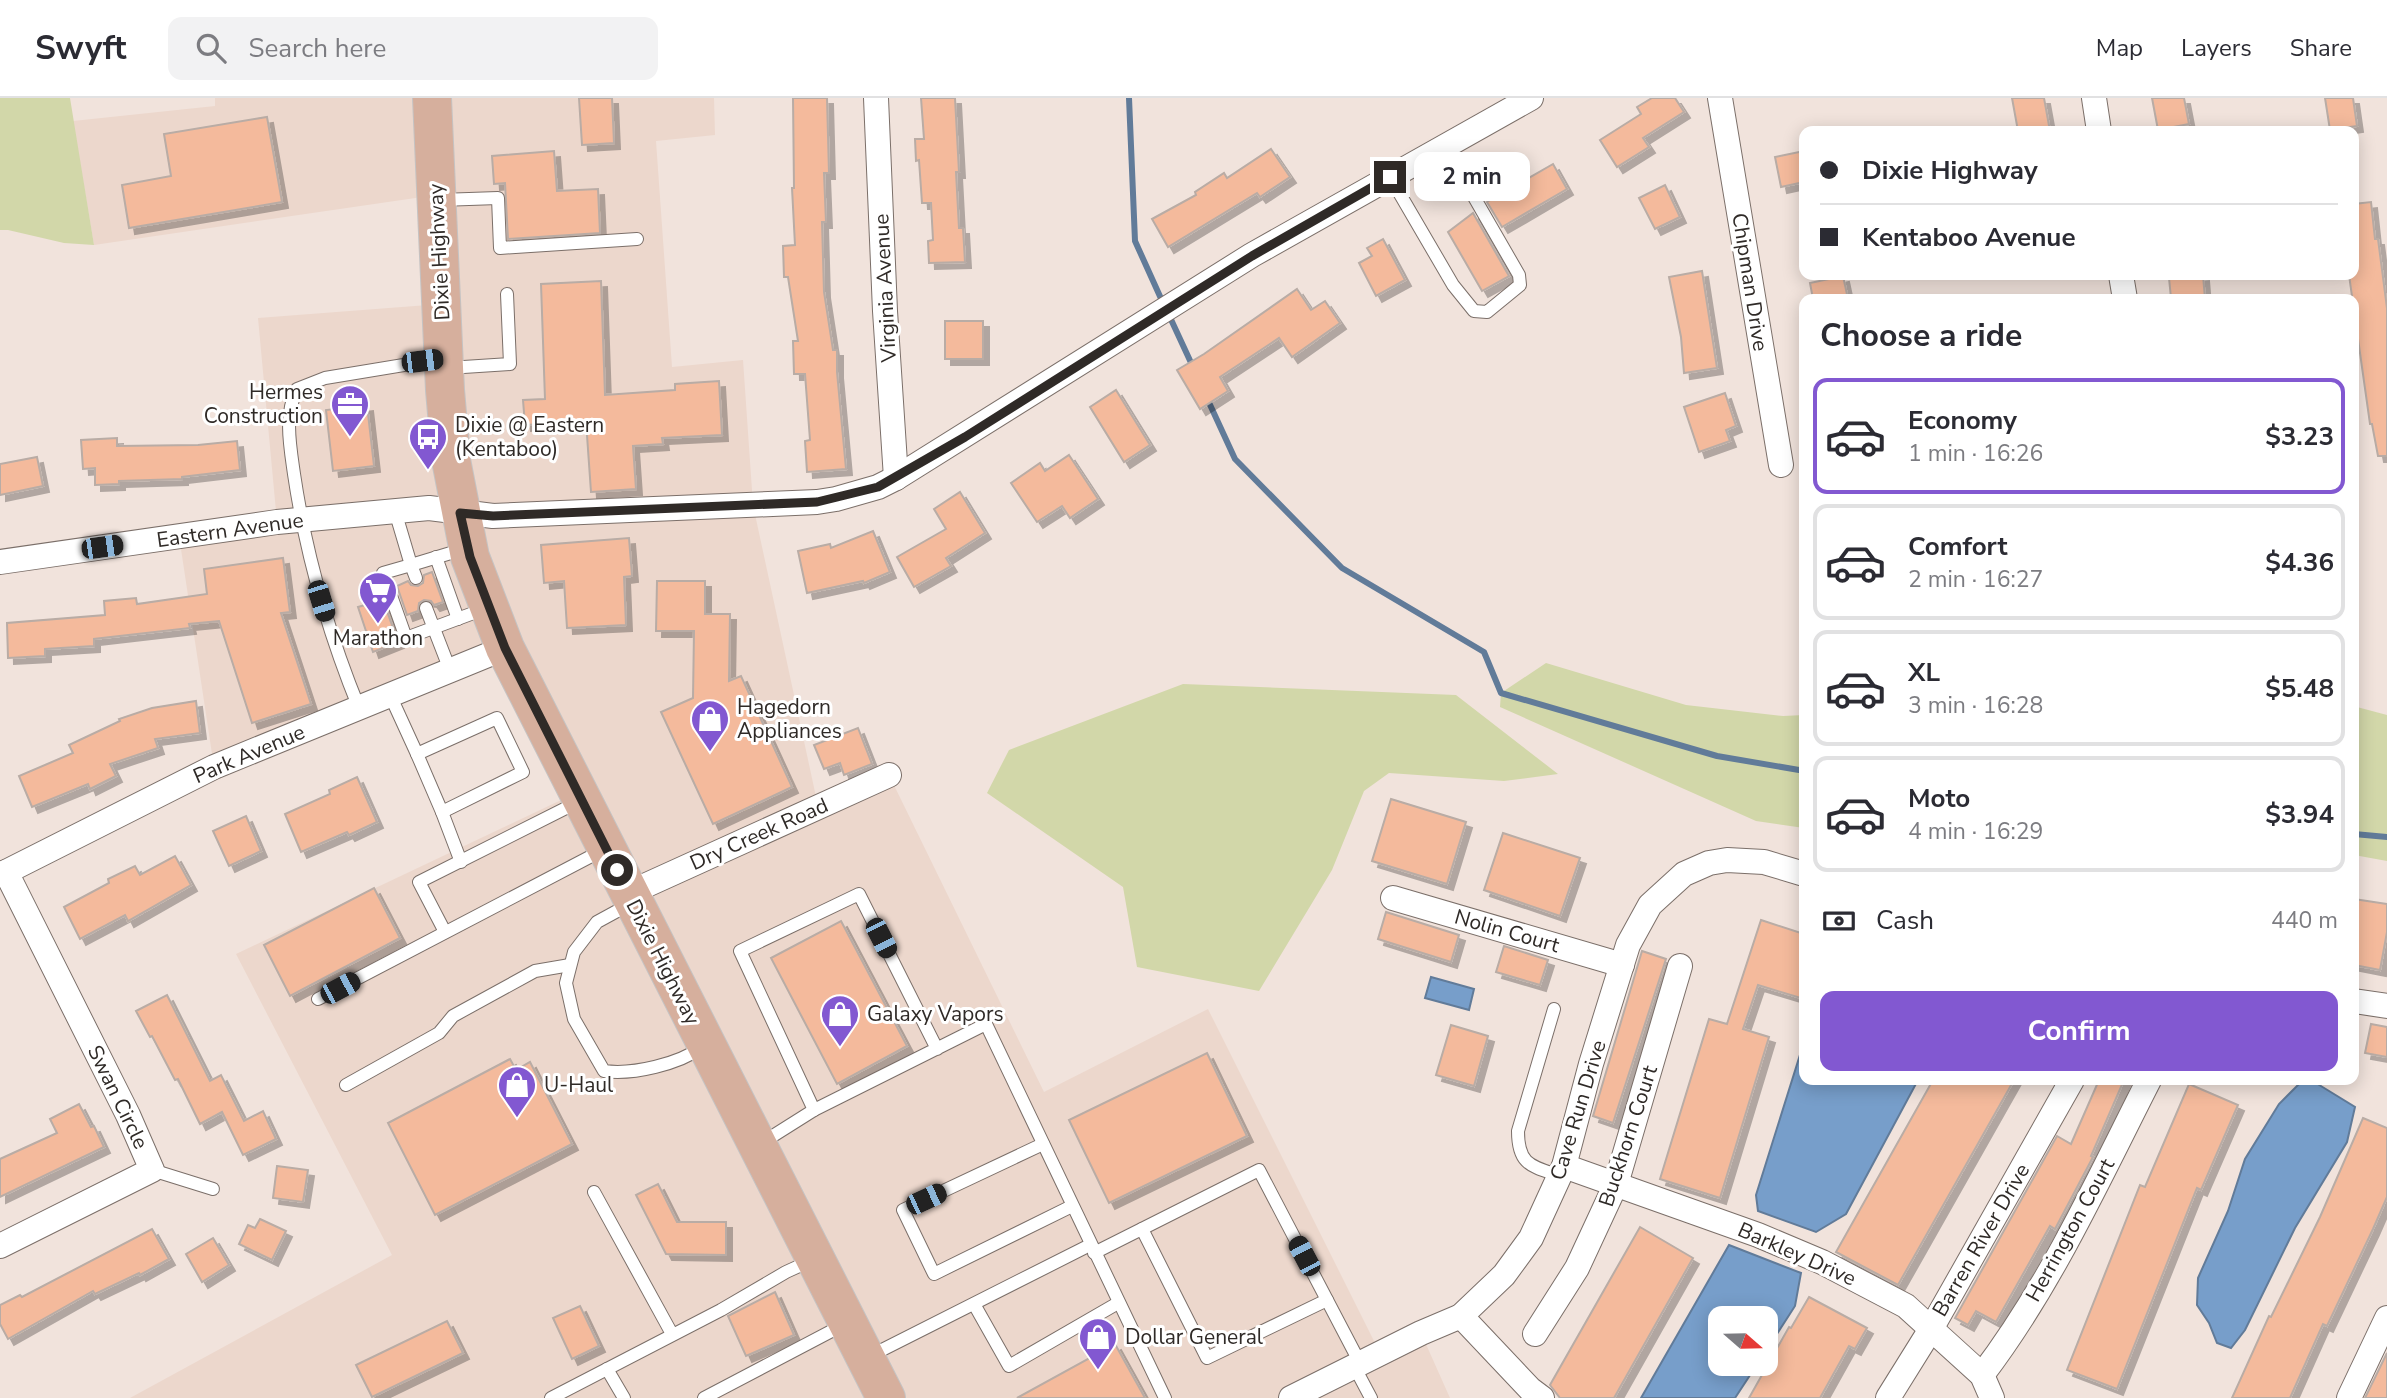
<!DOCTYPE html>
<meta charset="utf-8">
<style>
body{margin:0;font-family:"Nunito Sans",sans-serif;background:#f2f2f3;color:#2b2b33;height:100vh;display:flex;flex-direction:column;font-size:26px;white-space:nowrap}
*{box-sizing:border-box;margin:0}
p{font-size:23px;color:#7c7c81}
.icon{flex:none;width:38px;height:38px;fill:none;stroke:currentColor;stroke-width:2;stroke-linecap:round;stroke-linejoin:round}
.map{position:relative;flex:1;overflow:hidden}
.side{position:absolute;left:1799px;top:196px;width:560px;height:791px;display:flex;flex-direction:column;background:#fff;border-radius:14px;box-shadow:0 4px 18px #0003}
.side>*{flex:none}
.guide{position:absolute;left:1799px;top:28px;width:560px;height:154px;border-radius:14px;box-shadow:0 4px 18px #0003;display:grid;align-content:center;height:154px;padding:0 21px;background:#fff}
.needle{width:46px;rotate:110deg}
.buttons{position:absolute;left:1708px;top:1208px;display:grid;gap:14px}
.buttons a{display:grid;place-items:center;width:70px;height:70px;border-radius:14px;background:#fff;box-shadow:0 4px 18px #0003;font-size:35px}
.end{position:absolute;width:32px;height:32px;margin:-16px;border:9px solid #2f2a27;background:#fff;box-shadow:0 0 0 4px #fff}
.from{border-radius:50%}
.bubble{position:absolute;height:49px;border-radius:14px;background:#fff;box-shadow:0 4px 18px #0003;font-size:23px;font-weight:700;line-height:49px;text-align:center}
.car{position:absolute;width:21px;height:42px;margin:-21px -10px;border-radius:9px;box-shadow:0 0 5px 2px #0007;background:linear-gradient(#222 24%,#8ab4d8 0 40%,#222 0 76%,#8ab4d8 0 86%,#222 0)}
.guide b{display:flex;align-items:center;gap:24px;height:66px;font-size:26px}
.guide b+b{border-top:2px solid #e1e1e2}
.guide i{width:18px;height:18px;background:#2b2b33}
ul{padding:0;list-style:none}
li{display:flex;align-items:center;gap:21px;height:116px;margin:0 14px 10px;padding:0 7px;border:4px solid #e1e1e2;border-radius:14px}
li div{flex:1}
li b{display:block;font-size:26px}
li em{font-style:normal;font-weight:700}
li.selected{border-color:#8258d1}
li>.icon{width:63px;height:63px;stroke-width:1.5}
h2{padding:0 21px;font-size:32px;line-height:84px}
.pay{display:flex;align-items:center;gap:18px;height:77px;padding:0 21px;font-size:26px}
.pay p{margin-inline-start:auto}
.cta{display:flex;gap:14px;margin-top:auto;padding:14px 21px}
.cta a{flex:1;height:80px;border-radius:14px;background:#8258d1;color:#fff;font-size:28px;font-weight:700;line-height:80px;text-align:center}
header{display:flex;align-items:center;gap:42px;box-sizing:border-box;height:98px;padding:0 35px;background:#fff;border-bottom:2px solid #e1e1e2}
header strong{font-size:33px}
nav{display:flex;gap:38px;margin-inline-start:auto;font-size:24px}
.search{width:490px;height:63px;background:#f2f2f3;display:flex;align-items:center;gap:18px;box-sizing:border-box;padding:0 24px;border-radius:14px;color:#7c7c81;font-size:26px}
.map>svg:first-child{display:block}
.built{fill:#ecd7cc}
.green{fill:#d2d7a9}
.water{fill:#779eca;stroke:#617b99;stroke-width:2}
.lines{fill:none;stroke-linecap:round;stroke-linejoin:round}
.stream{stroke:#617b99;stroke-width:6}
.building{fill:#f4ba9c;stroke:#b9aca5;stroke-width:2;filter:url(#shadow)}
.service-casing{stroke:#7b6f69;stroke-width:14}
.minor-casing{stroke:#7b6f69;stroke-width:26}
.primary-casing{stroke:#c5c3c3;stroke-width:40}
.service{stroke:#fff;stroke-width:12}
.minor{stroke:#fff;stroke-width:24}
.primary{stroke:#d6af9d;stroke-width:38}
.route{stroke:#2f2a27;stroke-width:9}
.labels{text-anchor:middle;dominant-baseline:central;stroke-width:6;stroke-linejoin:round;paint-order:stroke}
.street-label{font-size:21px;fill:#2f2a27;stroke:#fff}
.poi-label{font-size:21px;fill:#2f2a27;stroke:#fff;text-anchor:start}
</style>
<header>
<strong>Swyft</strong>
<div class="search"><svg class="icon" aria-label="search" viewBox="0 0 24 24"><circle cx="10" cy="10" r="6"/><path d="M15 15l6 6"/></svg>Search here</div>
<nav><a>Map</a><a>Layers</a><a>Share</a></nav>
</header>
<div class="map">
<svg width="2387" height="1300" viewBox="0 0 2387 1300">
<defs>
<filter id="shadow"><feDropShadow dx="6" dy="6" stdDeviation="0" flood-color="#0004"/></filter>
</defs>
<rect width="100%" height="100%" fill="#f1e3dc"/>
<polygon class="built" points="215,0 714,0 715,37 656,43 672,269 743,262 753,407 818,708 889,677 1044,994 1208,911 1380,1255 1421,1235 1450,1300 130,1300 392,1157 236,856 578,694 505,550 214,669 179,438 277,424 258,220 441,206 436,97 94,147 73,23 215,8"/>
<g class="green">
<polygon points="0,0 70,0 94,147 64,145 8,132 0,132"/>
<polygon points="1546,565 1686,607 1783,618 1804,617 1804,730 1756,723 1500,609 1501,595"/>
<polygon points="1183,586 1456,597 1558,676 1504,683 1389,675 1364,693 1332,772 1259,893 1137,869 1123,789 987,695 1009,652"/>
<polygon points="2357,609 2387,617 2387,763 2354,757 2354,626"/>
</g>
<g class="water">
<polygon points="1431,879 1474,891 1469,912 1425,900"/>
<polygon points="1804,944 1804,982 1918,982 1846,1116 1816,1134 1758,1113 1756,1097"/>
<polygon points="2316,985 2355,1009 2347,1044 2295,1130 2245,1232 2231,1250 2217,1245 2209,1225 2197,1207 2198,1180 2228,1113 2245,1061 2279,1006 2299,986"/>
<polygon points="1729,1147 1801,1175 1795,1208 1766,1253 1766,1220 1720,1220 1720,1265 1758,1265 1735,1300 1641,1300"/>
</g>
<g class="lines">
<g class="stream">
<polyline points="1129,0 1135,143 1163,205"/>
<polyline points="1168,215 1193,269"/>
<polyline points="1206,298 1235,361 1342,470 1484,554 1501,595 1717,658 1799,672 1804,670"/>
<polyline points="2354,736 2387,739"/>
</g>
</g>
<g class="building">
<polygon points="579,0 612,0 614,45 582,47"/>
<polygon points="793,0 827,0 829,75 824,75 826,124 822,124 824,194 833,252 837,252 837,274 846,371 807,374 805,343 810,342 805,276 794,276 793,243 798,243 788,179 784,179 783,148 795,147 792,90 794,90"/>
<polygon points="921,0 955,0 959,74 956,74 959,130 963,130 965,164 929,165 928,143 933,142 931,105 922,105 919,62 916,63 915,41 924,41"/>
<polygon points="1652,0 1675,0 1684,14 1643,40 1649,49 1617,69 1600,42 1641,16 1637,9"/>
<polygon points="2012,0 2044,0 2050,33 2018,33"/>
<polygon points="2152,0 2184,0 2189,26 2158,32"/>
<polygon points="2325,0 2353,0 2357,28 2330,32"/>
<polygon points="267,19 282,104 129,130 122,87 171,78 164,36"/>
<polygon points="1271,51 1290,79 1260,99 1257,95 1168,149 1152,121 1196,97 1195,94 1224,75 1227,80"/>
<polygon points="554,53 557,93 598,91 600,135 508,141 505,85 494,86 492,58"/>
<polygon points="1804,53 1804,84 1781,89 1775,59"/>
<polygon points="1553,66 1567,91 1502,129 1487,104"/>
<polygon points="1665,87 1680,119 1655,131 1639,100"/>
<polygon points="2371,104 2375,141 2378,141 2387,210 2387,358 2378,358 2372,326 2370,326 2349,177 2354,177 2354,106"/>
<polygon points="1473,115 1509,178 1482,193 1448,134"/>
<polygon points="1383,141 1405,182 1376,198 1359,165 1372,158 1367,150"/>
<polygon points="1702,173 1717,270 1684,275 1681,239 1669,179"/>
<polygon points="2203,177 2205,201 2171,200 2169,180"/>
<polygon points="1843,178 1848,201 1813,201 1810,185"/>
<polygon points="601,183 605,297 675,292 675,286 719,283 722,337 662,340 663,346 633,348 636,391 591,394 586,323 525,327 523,302 545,301 541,186"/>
<polygon points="1297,191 1311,212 1325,203 1340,225 1292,259 1279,240 1220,279 1228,293 1200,311 1177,272 1204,256"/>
<rect x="945" y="223" width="38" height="38"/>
<polygon points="1116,292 1150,347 1124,364 1090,309"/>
<polygon points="1725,295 1736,328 1726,332 1730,343 1699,354 1684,309"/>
<polygon points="367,307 374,368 333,373 326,312"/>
<polygon points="117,340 117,348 198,347 237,343 240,372 182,379 182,381 119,383 119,386 95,387 95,370 83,371 81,342"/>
<polygon points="1069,357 1098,401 1070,420 1062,408 1037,424 1011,385 1040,365 1045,373"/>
<polygon points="37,359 43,388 0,397 0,366"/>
<polygon points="960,394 985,435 946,460 951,468 914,489 897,459 946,431 934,411"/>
<polygon points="873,433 890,474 864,485 863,483 807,495 798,453 830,446 831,450"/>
<polygon points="629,440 632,478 624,479 626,527 567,530 564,483 544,485 541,447"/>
<polygon points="283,460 290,514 281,515 311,606 252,625 219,523 189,526 190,530 94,541 94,548 45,551 45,558 8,560 7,525 105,517 104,503 136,500 137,506 207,496 204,471"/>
<polygon points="432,474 443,504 434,507 431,503 424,502 419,505 418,513 407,517 397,488 408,483 411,487 418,488 423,485 424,477"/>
<polygon points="657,483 705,483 705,516 730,516 729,583 741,578 792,689 713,726 661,614 693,600 694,533 656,533"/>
<polygon points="383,502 398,544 373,554 358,509"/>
<polygon points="196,603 200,635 155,641 158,650 110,666 116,678 90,691 88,686 32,709 19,678 73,655 69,647 120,623 119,621 152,610"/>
<polygon points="858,630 872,666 844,677 840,665 824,671 814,647"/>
<polygon points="357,679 377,724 349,737 347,734 301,754 285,716 330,696 329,692"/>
<polygon points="1391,701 1466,724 1447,786 1372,763"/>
<polygon points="246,718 261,753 229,768 213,733"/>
<polygon points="1503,735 1580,760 1560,818 1484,792"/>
<polygon points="175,758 191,787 128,823 125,817 80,841 64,809 109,785 108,781 135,768 140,777"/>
<polygon points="374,790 400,840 290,898 264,847"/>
<polygon points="2354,801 2387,806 2387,834 2380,872 2354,867"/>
<polygon points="1386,814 1459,837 1451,864 1378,841"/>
<polygon points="1761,822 1804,836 1804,901 1758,887 1743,931 1769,939 1720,1100 1660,1081 1709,921 1727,926"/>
<polygon points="841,823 907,948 837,986 771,860"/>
<polygon points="1504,848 1548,862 1540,887 1496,874"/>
<polygon points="1642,853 1666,861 1613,1025 1593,1018"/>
<polygon points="167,897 210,983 221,977 244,1023 263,1013 276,1041 243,1057 222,1014 200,1026 178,981 175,982 152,938 150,939 136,913"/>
<polygon points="2371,926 2387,929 2387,959 2365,955"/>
<polygon points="1451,927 1488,938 1474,988 1436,977"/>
<polygon points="1207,955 1247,1038 1109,1105 1069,1022"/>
<polygon points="510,961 516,972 530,964 572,1046 435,1117 388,1025"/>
<polygon points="1933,982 2014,982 1898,1187 1836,1154"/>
<polygon points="2099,982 2124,982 2091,1058 2093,1059 2055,1131 2050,1128 1996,1224 1976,1213 1968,1227 1955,1220 2057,1038 2071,1046"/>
<polygon points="2189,986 2238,1007 2201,1092 2197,1090 2117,1291 2067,1272 2140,1087 2145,1089"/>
<polygon points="79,1006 91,1029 94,1028 104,1049 0,1099 0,1061 57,1035 50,1021"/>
<polygon points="2363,1020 2387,1030 2387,1099 2373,1131 2327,1228 2323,1226 2290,1300 2232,1300 2269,1218 2271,1219 2320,1119"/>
<polygon points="277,1068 308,1072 303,1104 273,1100"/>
<polygon points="658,1086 677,1124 726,1124 726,1157 666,1156 636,1097"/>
<polygon points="260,1121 286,1133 272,1162 239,1146 248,1127 255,1130"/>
<polygon points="1640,1129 1693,1160 1614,1300 1560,1300 1550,1287"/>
<polygon points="152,1131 169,1161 140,1177 139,1175 95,1196 93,1193 8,1241 0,1226 0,1207 20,1197 22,1199"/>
<polygon points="213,1140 229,1167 202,1184 186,1156"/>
<polygon points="775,1194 794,1237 746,1258 728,1218"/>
<polygon points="1809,1199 1867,1230 1855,1251 1849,1248 1820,1300 1749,1300 1789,1229 1791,1230"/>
<polygon points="580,1208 599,1248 572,1261 553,1220"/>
<polygon points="447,1223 463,1255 372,1299 356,1267"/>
<polygon points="1115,1246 1145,1300 1017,1300"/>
<polygon points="2387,1255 2387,1300 2365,1300"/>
</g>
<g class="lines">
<defs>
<g id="service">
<polyline points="1390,79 1453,187 1474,213 1487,214 1520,187 1519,177 1470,92 1441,50"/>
<polyline points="440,102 498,100 500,150 637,141"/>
<polyline points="448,270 510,266 507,196"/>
<polyline points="395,413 411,467 383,475 406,540 487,510"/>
<polyline points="436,459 458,521"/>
<polyline points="416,480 411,467 464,451"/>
<polyline points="426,510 450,572"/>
<polyline points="390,597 417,656 497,620 523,674 442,714 461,764"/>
<path d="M359 610C328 534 306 457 294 376 290 348 284 317 297 291L325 280 440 261"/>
<polyline points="417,656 442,714"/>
<path d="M630 806 597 824 574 854 566 885 574 921 604 973C633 977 679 966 702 949"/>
<polyline points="445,834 419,784 578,704"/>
<polyline points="318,901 603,752"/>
<path d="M1554 911 1518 1033C1518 1067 1531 1068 1560 1078"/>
<polyline points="937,951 859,796 740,853 814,1012 986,926 1165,1300"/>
<polyline points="346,987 439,935 453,918 535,873 570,867"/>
<polyline points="760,1046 814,1012"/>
<polyline points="1043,1046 903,1112 934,1176 1072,1108"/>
<polyline points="152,1072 213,1091"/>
<polyline points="594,1094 672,1236"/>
<polyline points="1142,1131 1207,1260 1327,1202"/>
<polyline points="1094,1155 1259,1072 1360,1265"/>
<polyline points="974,1206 1009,1268 1118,1205"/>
<polyline points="868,1259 1090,1147"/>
<polyline points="1354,1268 1371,1300"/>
<polyline points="607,1271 624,1300"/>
<polyline points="551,1300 721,1212 786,1174 810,1163"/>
<polyline points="704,1300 843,1227"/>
</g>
<g id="minor">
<polyline points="876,0 885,213 896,380"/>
<polyline points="1720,0 1781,367"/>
<polyline points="2094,0 2099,33"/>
<polyline points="2121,177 2125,201"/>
<polyline points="0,464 277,424 429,410 493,418 817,404 836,401 878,389 896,380 1252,157 1531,0"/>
<polyline points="0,777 214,669 505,550"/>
<polyline points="629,795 889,677"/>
<polyline points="1393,800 1622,867"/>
<polyline points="2354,903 2387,908"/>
<polyline points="1564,1068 1758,1137 1822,1164 1906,1208 1982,1277 1992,1300"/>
<polyline points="0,1148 152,1072 128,1017 6,774"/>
<polyline points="1461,1218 1530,1291 1542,1300"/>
<polyline points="1535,1236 1577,1170 1616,1086 1680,868"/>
<path d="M1982 1277C2050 1188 2098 1082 2149 982"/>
<polyline points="1291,1300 1421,1235 1461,1218 1504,1177 1531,1140 1564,1068 1591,966 1628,847 1650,807 1684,776 1709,765 1727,762 1764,764 1804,776"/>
<polyline points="1888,1300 1931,1231 2072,982"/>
<polyline points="2349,1300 2387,1220"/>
</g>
<polyline id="primary" points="432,0 445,292 451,362 470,459 505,550 886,1300"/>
</defs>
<use href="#service" class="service-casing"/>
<use href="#minor" class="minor-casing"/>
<use href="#primary" class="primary-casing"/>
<use href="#service" class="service"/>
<use href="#minor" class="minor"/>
<use href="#primary" class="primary"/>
</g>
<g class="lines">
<polyline class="route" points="617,772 505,550 470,459 460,415 493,418 817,404 878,389 965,339 1252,158 1390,79"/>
</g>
<defs>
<symbol id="office-pin" viewBox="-11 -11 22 30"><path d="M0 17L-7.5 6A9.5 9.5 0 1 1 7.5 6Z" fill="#8258d1" stroke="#fff"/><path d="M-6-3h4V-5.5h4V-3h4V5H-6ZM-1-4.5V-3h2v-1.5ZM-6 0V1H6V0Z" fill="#fff"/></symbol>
<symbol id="bus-pin" viewBox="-11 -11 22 30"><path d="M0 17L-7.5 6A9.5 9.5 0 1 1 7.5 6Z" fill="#8258d1" stroke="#fff"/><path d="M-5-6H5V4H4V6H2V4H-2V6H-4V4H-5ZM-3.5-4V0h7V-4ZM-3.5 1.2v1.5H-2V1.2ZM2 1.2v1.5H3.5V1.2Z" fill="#fff"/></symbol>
<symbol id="supermarket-pin" viewBox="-11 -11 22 30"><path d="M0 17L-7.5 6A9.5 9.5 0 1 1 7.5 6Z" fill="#8258d1" stroke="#fff"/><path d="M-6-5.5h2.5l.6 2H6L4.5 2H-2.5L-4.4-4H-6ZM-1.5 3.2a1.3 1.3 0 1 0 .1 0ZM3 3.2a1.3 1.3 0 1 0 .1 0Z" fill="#fff"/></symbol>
<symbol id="shop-pin" viewBox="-11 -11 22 30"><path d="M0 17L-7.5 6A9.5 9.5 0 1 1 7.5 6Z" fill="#8258d1" stroke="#fff"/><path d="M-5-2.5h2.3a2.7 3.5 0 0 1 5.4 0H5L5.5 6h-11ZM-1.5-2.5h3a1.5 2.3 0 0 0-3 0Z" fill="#fff"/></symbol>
</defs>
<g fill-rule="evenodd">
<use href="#office-pin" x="328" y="284" width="44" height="60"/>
<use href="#bus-pin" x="406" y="317" width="44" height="60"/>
<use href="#supermarket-pin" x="356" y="471" width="44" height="60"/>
<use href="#shop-pin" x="688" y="599" width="44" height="60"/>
<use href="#shop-pin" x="818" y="894" width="44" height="60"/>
<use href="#shop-pin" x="495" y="965" width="44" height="60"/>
<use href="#shop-pin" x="1076" y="1217" width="44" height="60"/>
</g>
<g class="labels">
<g class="street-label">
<text transform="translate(439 154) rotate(-93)">Dixie Highway</text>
<text transform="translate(1750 184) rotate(81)">Chipman Drive</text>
<text transform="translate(885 190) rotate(-93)">Virginia Avenue</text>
<text transform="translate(230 432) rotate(-8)">Eastern Avenue</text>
<text transform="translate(249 656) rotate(-23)">Park Avenue</text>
<text transform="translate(759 736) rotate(-24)">Dry Creek Road</text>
<text transform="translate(1507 833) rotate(16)">Nolin Court</text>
<text transform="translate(663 864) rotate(63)">Dixie Highway</text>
<text transform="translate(118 999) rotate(64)">Swan Circle</text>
<text transform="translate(1578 1012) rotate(-73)">Cave Run Drive</text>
<text transform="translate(1628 1038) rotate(-72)">Buckhorn Court</text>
<text transform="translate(2070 1132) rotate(-61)">Herrington Court</text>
<text transform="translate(1981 1142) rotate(-60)">Barren River Drive</text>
<text transform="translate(1797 1156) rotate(24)">Barkley Drive</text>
</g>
<g class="poi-label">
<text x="323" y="294" text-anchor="end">Hermes<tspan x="323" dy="24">Construction</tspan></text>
<text x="455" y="327">Dixie @ Eastern<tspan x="455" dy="24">(Kentaboo)</tspan></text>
<text x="378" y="540" text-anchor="middle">Marathon</text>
<text x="737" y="609">Hagedorn<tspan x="737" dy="24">Appliances</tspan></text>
<text x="867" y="916">Galaxy Vapors</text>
<text x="544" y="987">U-Haul</text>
<text x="1125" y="1239">Dollar General</text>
</g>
</g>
</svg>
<div class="buttons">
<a><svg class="needle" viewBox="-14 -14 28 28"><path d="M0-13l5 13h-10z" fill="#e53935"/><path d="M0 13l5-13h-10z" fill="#7c7c81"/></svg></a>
</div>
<i class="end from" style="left:617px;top:772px"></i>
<i class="end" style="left:1390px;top:79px"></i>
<div class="bubble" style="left:1414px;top:54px;width:116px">2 min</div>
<i class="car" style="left:422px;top:263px;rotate:83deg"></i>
<i class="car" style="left:102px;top:449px;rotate:82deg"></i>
<i class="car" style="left:321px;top:503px;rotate:163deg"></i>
<i class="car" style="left:881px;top:840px;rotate:153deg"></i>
<i class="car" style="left:340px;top:890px;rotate:62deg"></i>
<i class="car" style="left:926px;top:1101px;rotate:65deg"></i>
<i class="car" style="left:1304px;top:1158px;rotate:332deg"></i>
<div class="guide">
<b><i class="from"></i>Dixie Highway</b>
<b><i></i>Kentaboo Avenue</b>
</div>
<section class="side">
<h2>Choose a ride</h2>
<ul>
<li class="selected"><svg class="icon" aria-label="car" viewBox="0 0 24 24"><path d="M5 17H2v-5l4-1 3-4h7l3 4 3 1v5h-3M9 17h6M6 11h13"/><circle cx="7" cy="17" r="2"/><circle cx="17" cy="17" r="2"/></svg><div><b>Economy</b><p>1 min · 16:26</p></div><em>$3.23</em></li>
<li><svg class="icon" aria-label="car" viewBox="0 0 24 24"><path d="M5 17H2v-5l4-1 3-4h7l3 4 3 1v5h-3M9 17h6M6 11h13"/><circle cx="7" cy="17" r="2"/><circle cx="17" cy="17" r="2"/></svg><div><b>Comfort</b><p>2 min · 16:27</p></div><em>$4.36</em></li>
<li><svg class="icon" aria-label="car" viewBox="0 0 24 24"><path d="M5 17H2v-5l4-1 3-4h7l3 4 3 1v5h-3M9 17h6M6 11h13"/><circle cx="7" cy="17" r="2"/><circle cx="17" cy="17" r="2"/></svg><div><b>XL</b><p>3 min · 16:28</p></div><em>$5.48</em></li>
<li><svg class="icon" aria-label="car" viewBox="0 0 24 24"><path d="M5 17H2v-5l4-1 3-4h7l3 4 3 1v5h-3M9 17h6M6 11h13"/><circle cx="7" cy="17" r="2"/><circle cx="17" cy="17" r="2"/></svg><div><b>Moto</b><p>4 min · 16:29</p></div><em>$3.94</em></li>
</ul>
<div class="pay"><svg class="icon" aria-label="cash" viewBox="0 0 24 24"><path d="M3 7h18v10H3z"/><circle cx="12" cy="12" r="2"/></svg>Cash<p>440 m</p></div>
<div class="cta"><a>Confirm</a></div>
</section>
</div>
